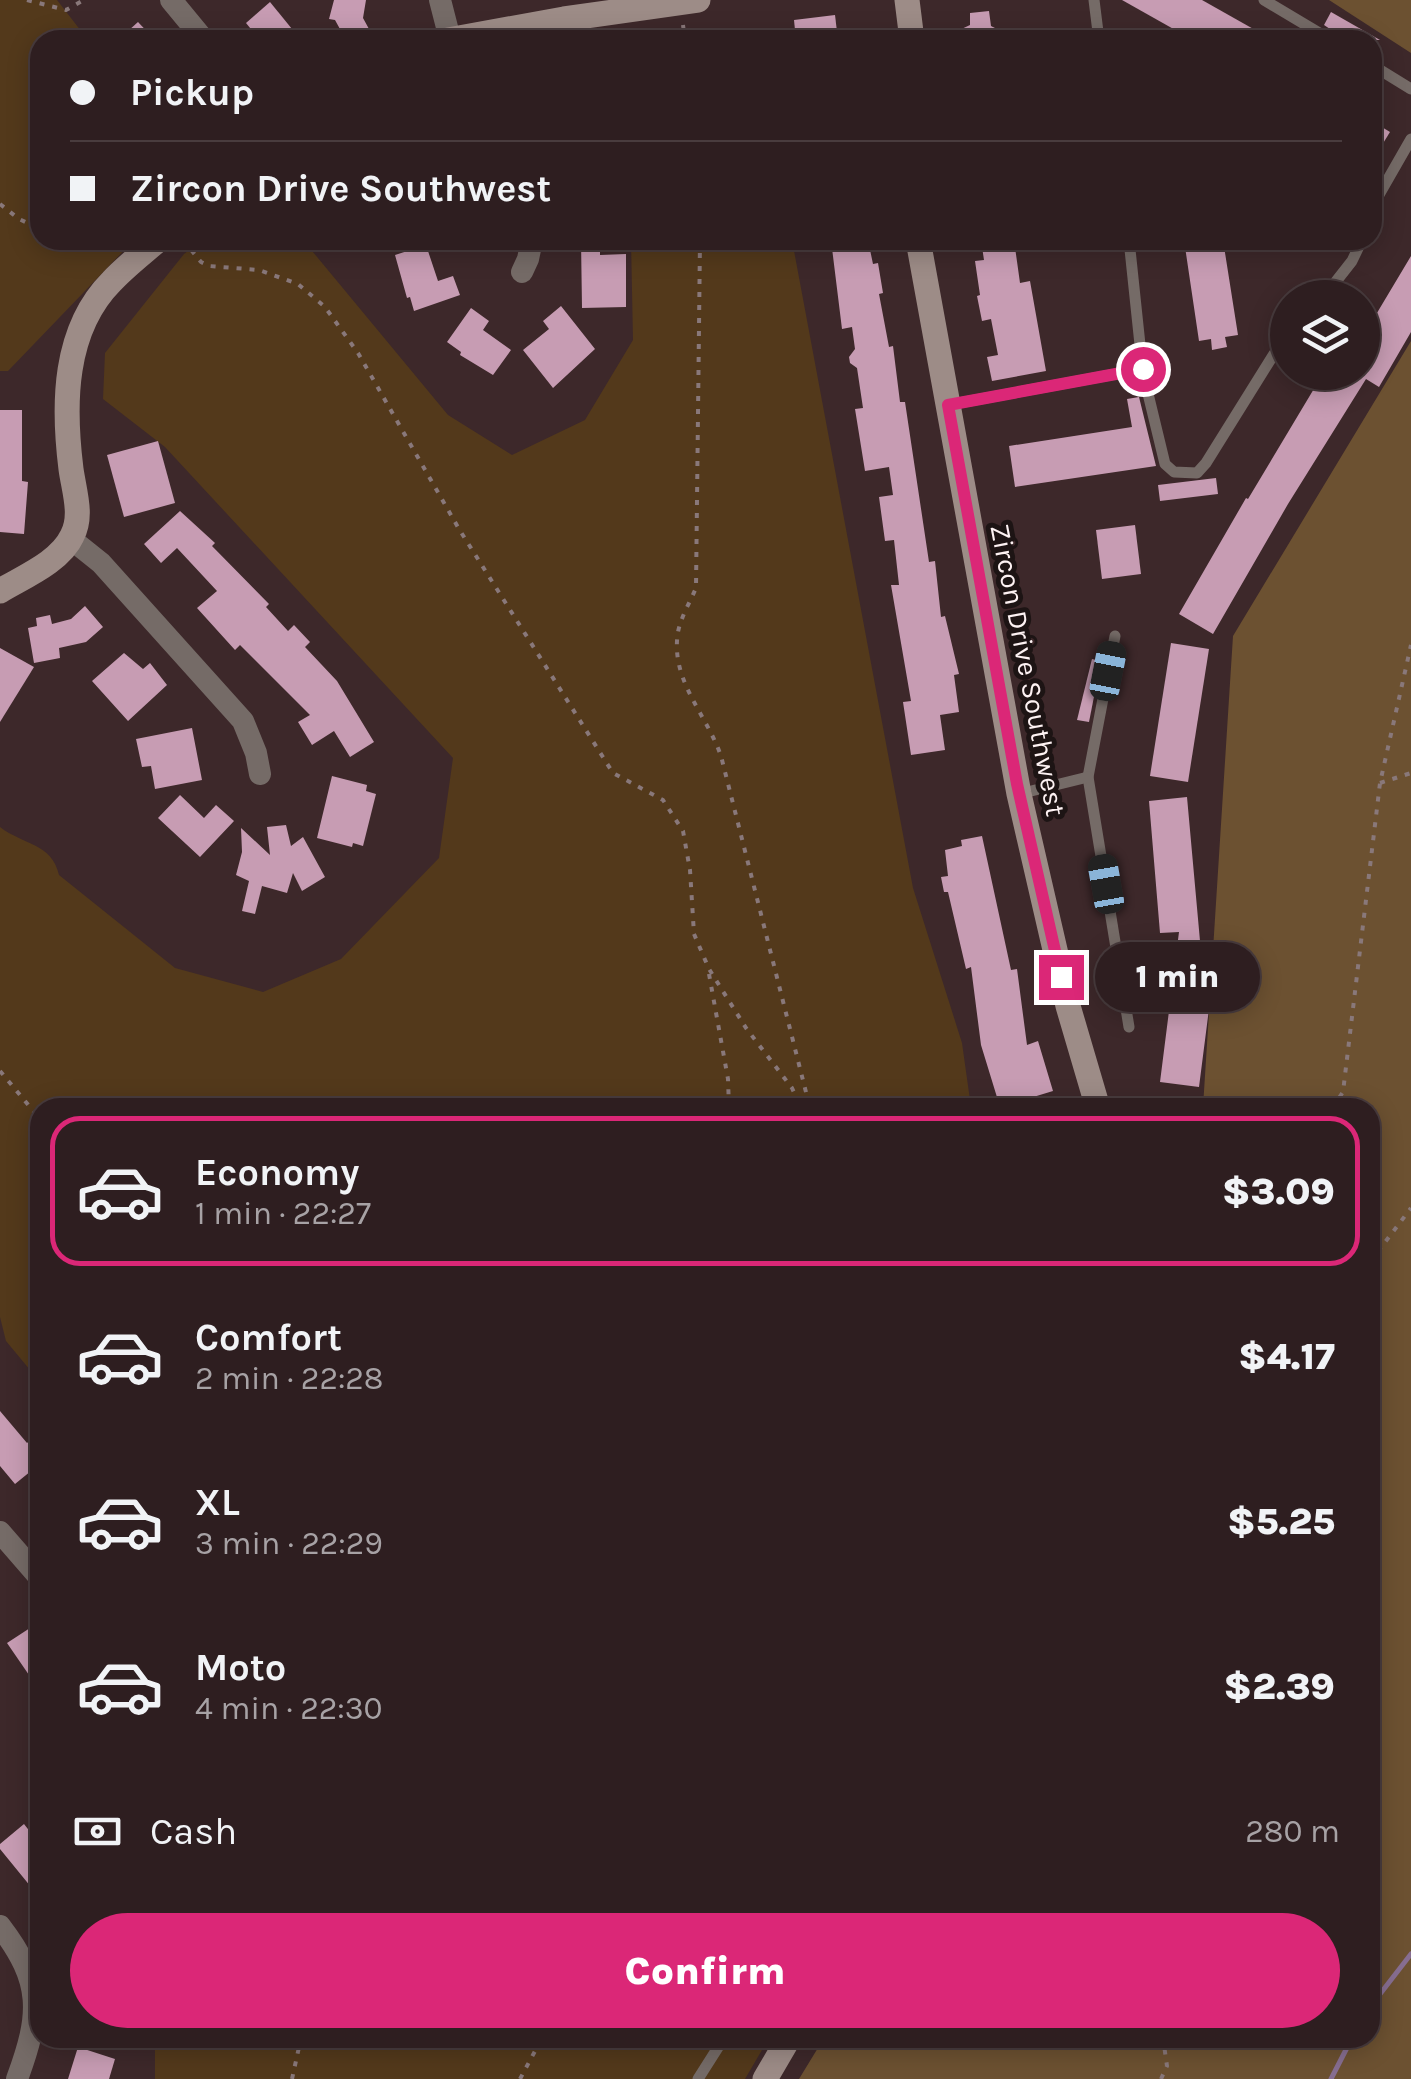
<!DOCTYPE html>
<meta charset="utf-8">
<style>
body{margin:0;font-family:Karla,sans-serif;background:#3a2b2d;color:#f1f3f6;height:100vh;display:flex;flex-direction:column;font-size:38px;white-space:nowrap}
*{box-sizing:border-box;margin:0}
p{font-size:32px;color:#a7a2a5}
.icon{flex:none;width:55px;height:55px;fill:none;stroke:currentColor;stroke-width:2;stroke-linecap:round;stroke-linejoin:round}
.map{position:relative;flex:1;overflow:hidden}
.drawer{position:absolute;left:30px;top:1098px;width:1350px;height:950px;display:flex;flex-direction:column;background:#2e1e20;border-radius:30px;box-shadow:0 5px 25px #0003,0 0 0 2px #493c3e}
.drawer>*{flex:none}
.banner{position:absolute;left:30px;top:30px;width:1352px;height:220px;border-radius:30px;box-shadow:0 5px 25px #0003,0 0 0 2px #493c3e;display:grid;align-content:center;height:220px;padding:0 40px;background:#2e1e20}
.fabs{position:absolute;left:1270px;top:280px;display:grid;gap:20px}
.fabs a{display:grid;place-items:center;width:110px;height:110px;border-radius:50%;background:#2e1e20;box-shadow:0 5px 25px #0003,0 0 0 2px #493c3e;font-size:50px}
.end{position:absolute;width:45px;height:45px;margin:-22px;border:12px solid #db2777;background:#fff;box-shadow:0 0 0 5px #fff}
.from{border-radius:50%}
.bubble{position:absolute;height:70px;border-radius:35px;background:#2e1e20;box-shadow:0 5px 25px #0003,0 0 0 2px #493c3e;font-size:32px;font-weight:800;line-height:70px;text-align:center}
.car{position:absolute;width:30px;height:60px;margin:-30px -15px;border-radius:12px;box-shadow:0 0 8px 2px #0007;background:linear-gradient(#222 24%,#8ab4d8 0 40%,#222 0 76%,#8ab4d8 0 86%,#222 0)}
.banner b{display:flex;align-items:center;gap:35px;height:95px;font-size:38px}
.banner b+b{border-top:2px solid #493c3e}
.banner i{width:25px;height:25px;background:#f1f3f6}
ul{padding:18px 0 0;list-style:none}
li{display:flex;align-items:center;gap:30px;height:150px;margin:0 20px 15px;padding:0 20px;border:5px solid transparent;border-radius:30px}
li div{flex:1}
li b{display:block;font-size:38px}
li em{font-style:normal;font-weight:800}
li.on{border-color:#db2777}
li>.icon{width:90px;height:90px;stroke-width:1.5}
.pay{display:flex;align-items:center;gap:25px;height:110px;padding:0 40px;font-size:38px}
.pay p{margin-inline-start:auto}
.primary-button{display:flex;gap:20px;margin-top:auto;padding:20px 40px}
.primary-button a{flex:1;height:115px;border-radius:60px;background:#db2777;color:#fff;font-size:40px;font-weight:800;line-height:115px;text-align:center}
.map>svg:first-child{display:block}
.green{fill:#53391b}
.forest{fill:#6c5131}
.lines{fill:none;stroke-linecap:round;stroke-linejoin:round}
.stream{stroke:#876e91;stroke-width:5}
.building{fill:#c79cb3}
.path{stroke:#89787a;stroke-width:4;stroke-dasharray:5 8;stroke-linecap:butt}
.lane{stroke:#756b67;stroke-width:11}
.street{stroke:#756b67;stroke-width:22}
.secondary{stroke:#9d8c87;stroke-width:25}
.route{stroke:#db2777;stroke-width:12}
.labels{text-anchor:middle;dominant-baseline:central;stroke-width:10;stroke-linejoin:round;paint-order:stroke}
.street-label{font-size:28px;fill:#fdf2f3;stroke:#1d1414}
</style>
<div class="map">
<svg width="1411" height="2079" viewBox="0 0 1411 2079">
<rect width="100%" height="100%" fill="#3d282a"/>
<g class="green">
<polygon points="0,0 57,0 88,40 40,40 40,240 134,240 8,371 0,371"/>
<path d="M203 240H303L448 415 512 455 585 420 633 340 631 240H792L913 888 962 1043 971 1107 40 1108V1382L6 1341 0 1317V827C23 845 52 843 59 875L175 968 263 992 341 959 439 858 453 758 165 447 103 399 105 353 184 254Z"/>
<polygon points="155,2038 769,2038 745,2079 155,2079"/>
</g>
<g class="forest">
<polygon points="1329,0 1411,0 1411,53"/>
<polygon points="1411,341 1411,2079 799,2079 824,2038 1370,2038 1370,1108 1203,1107 1233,636"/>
</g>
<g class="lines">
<g class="stream">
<polyline points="1370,2007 1411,1954"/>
<polyline points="1331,2079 1352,2038"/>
</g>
</g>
<g class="building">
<polygon points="334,0 366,0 363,18 369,29 346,40 335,20 329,19"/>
<polygon points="1122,0 1202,0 1273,40 1193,40"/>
<polygon points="270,2 301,40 260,40 246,23"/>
<polygon points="989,11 991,26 1001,31 991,40 938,40 970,25 970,13"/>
<polygon points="1331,12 1380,40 1348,40 1339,35 1324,25"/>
<polygon points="835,15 838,40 796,40 794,20"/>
<polygon points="138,22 155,40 118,40"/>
<polygon points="1372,121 1390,132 1382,145 1372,140"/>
<polygon points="581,240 600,240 600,255 626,254 626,307 582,308"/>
<polygon points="831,240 868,240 873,264 878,263 883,293 879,294 889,347 893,346 900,402 905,402 929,562 935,561 941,617 945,616 959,674 954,675 959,712 940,715 945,750 911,755 903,702 911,701 891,585 899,585 894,540 885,541 879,497 893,495 889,467 865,471 855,409 863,408 857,368 850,363 849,357 855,349 852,327 842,329"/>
<polygon points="981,240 1014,240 1020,283 1030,281 1046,371 992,381 987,357 998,355 991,319 982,321 977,296 980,295 975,261 984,260"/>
<polygon points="1184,240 1223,240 1238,335 1225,337 1227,347 1212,350 1211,339 1199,341"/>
<polygon points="426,245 438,281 453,276 460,295 414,311 410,297 407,298 395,255"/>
<polygon points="1411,256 1411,332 1379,387 1366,379 1288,504 1213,634 1179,614 1246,498 1248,499 1324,372 1362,372 1362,338"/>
<polygon points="561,306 595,349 553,388 523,350 549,329 543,321"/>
<polygon points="471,308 489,321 483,330 511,350 493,375 460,355 461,352 447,342"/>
<polygon points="1139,397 1156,466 1015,487 1009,446 1132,427 1127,399"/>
<polygon points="0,410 22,410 22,481 28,482 24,534 0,532"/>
<polygon points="158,441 175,503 124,517 107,455"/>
<polygon points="1216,478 1218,494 1160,501 1158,485"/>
<polygon points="180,511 215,543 212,546 269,604 266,607 288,631 294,625 310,642 305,647 337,681 374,742 350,757 334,731 312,745 298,722 310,715 240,645 235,650 197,608 217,591 177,548 161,563 144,544"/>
<polygon points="1135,525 1141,574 1102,579 1096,530"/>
<polygon points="85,606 103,627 86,642 59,648 60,658 34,663 28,628 37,626 36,618 50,615 52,624 71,619"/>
<polygon points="1171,643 1209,649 1188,782 1150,776"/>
<polygon points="0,648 34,667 0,722"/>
<polygon points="124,653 143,669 150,663 167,685 128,721 92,681"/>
<polygon points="1092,659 1101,661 1089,722 1077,720"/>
<polygon points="192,728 202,780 155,789 151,766 142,767 136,739"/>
<polygon points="332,776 367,785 366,791 376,794 363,846 353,843 352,847 317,838"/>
<polygon points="180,795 204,818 216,805 234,821 200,857 158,818"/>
<polygon points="1187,797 1201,952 1216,954 1199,1087 1160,1082 1179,932 1160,933 1149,801"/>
<polygon points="286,825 291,846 303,837 325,877 302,891 293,873 287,893 262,886 255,914 242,911 249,881 236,875 242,852 241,828 270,855 267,827"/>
<polygon points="982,836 1011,970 1017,969 1027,1045 1038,1041 1053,1091 1000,1107 981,1045 971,967 966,969 948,892 944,892 941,877 948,876 945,850 962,846 961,840"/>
<polygon points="0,1411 27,1443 40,1432 40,1482 31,1471 15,1484 0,1466"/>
<polygon points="30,1628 40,1643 40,1691 7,1643"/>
<polygon points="24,1824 31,1833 40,1826 40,1879 31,1887 0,1849 0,1844"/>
<polygon points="78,2047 115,2059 109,2079 68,2079"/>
</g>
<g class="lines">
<g class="path">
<polyline points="27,0 66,10 84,0"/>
<polyline points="683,25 685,40"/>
<polyline points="0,204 19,219 40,229"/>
<polyline points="67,240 80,244 90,240"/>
<polyline points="183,240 201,262 209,266 259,270 298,284 325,307 358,353 459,529 613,773 663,800 683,831 690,870 694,934 709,969 746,1028 792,1088 801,1108"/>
<path d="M700 240 696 588C690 602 681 617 678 632 670 680 706 713 721 756L810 1108"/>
<polyline points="1380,783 1411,773"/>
<polyline points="709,974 728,1079 729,1108"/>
<polyline points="0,1071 40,1119"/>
<polyline points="1332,1108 1343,1092 1380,783 1411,645"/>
<polyline points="1370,1262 1411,1208"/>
<polyline points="292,2079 301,2038"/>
<polyline points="520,2079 542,2038"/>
<polyline points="1161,2079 1167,2066 1163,2038"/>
</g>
<g class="lane">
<polyline points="1094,0 1099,40"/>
<polyline points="1264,0 1331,40"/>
<polyline points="1372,65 1411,89"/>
<polyline points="1372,207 1411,139"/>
<polyline points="1129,240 1143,373 1165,464 1174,472 1197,473 1206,463 1274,354 1288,341"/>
<polyline points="1323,298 1352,261 1362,240"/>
<polyline points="948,405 1143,369"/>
<polyline points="1115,636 1088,777 1129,1027"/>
<polyline points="1019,794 1088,777"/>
<polyline points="698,2079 724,2038"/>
</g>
<g class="street">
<polyline points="171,0 204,40"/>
<polyline points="440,0 450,39"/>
<polyline points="522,272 528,259 532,240"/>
<polyline points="71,539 101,563 243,721 256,753 260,774"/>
<polyline points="0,1532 40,1578"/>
<path d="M0 1926C43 1982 41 2014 17 2079"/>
</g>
<g class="secondary">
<polyline points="907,0 912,40"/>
<polyline points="448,40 564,19 698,0"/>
<polyline points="918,240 1019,794 1068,1006 1098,1108"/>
<path d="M0 591C23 577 60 562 72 536 83 516 74 491 71 469 63 405 63 330 112 281 126 266 143 253 158 240"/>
<polyline points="765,2079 789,2038"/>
</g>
</g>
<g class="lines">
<polyline class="route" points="1061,977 1017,784 948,405 1143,369"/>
</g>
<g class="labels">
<g class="street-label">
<text transform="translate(1028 670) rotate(79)">Zircon Drive Southwest</text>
</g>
</g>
</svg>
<div class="fabs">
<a><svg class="icon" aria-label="layers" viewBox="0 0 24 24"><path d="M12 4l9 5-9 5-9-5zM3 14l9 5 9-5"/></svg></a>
</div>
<i class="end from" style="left:1143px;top:369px"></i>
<i class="end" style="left:1061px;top:977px"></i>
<div class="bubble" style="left:1095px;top:942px;width:165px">1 min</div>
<i class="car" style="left:1108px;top:671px;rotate:11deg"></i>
<i class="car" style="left:1106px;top:884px;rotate:350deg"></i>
<div class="banner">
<b><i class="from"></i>Pickup</b>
<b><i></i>Zircon Drive Southwest</b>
</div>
<section class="drawer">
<ul>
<li class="on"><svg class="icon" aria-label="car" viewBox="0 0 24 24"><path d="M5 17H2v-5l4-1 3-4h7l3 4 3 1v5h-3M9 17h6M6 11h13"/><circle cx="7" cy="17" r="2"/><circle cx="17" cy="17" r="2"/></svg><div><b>Economy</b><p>1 min · 22:27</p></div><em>$3.09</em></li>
<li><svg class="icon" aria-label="car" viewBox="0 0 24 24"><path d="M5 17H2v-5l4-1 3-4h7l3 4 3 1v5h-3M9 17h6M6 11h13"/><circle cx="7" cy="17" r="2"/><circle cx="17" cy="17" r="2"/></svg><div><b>Comfort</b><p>2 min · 22:28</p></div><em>$4.17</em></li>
<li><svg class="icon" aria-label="car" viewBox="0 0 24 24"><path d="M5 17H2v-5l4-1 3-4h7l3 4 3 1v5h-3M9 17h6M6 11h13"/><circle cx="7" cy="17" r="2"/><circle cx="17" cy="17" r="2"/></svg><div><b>XL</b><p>3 min · 22:29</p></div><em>$5.25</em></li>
<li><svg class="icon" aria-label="car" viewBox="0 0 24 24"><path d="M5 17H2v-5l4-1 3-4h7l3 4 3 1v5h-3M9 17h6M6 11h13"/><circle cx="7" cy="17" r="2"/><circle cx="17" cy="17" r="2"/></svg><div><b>Moto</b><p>4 min · 22:30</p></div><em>$2.39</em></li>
</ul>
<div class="pay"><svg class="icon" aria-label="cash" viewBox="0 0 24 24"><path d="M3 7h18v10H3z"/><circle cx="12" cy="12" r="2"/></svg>Cash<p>280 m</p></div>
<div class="primary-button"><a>Confirm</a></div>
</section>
</div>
